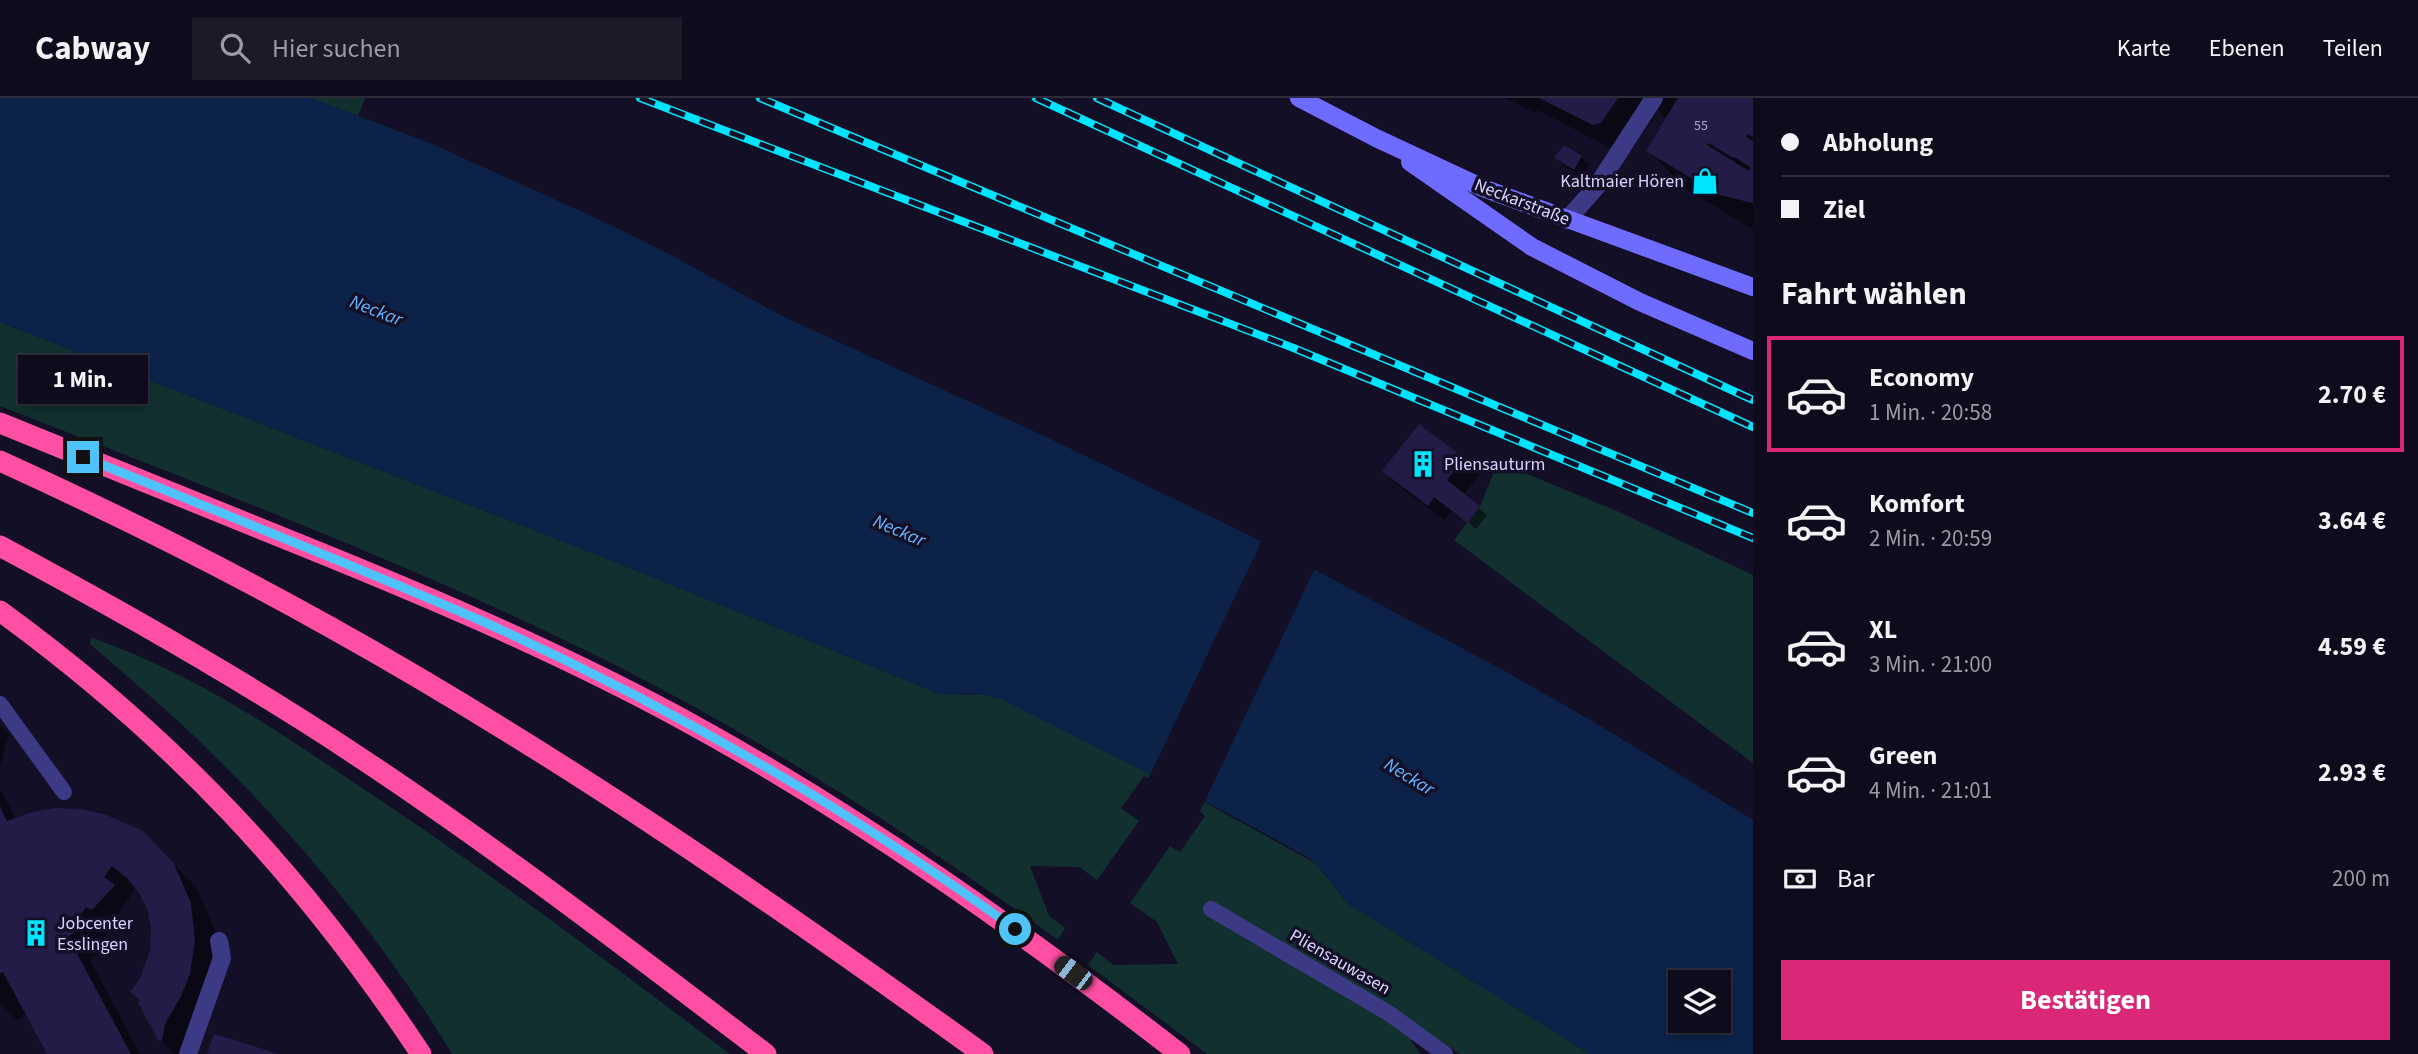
<!DOCTYPE html>
<html lang="de">
<meta charset="utf-8">
<style>
body{margin:0;font-family:"Source Sans 3",sans-serif;background:#1c1929;color:#f1f3f6;height:100vh;display:flex;flex-direction:column;font-size:26px;white-space:nowrap}
*{box-sizing:border-box;margin:0}
p{font-size:23px;color:#9b9ba3}
.icon{flex:none;width:38px;height:38px;fill:none;stroke:currentColor;stroke-width:2;stroke-linecap:round;stroke-linejoin:round}
.map{position:relative;flex:1;overflow:hidden}
.panel{display:flex;flex-direction:column;background:#0e0b1c;width:665px}
.panel>*{flex:none}
.guide{display:grid;align-content:center;height:154px;padding:0 28px;background:#0e0b1c}
.fabs{position:absolute;left:1668px;top:872px;display:grid;gap:14px}
.fabs a{display:grid;place-items:center;width:63px;height:63px;border-radius:0px;background:#0e0b1c;box-shadow:0 4px 10px #0003,0 0 0 2px #2e2b3b;font-size:35px}
.end{position:absolute;width:32px;height:32px;margin:-16px;border:9px solid #4fc3f7;background:#111;box-shadow:0 0 0 4px #111}
.from{border-radius:50%}
.bubble{position:absolute;height:49px;border-radius:0px;background:#0e0b1c;box-shadow:0 4px 10px #0003,0 0 0 2px #2e2b3b;font-size:23px;font-weight:700;line-height:49px;text-align:center}
.car{position:absolute;width:21px;height:42px;margin:-21px -10px;border-radius:9px;box-shadow:0 0 5px 2px #0007;background:linear-gradient(#222 24%,#8ab4d8 0 40%,#222 0 76%,#8ab4d8 0 86%,#222 0)}
.guide b{display:flex;align-items:center;gap:24px;height:66px;font-size:26px}
.guide b+b{border-top:2px solid #2e2b3b}
.guide i{width:18px;height:18px;background:#f1f3f6}
ul{padding:0;list-style:none}
li{display:flex;align-items:center;gap:21px;height:116px;margin:0 14px 10px;padding:0 14px;border:4px solid transparent;border-radius:0px}
li div{flex:1}
li b{display:block;font-size:26px}
li em{font-style:normal;font-weight:700}
li.active{border-color:#db2777}
li>.icon{width:63px;height:63px;stroke-width:1.5}
h2{padding:0 28px;font-size:32px;line-height:84px}
.pay{display:flex;align-items:center;gap:18px;height:77px;padding:0 28px;font-size:26px}
.pay p{margin-inline-start:auto}
.action{display:flex;gap:14px;margin-top:auto;padding:14px 28px}
.action a{flex:1;height:80px;border-radius:0px;background:#db2777;color:#fff;font-size:28px;font-weight:700;line-height:80px;text-align:center}
header{display:flex;align-items:center;gap:42px;box-sizing:border-box;height:98px;padding:0 35px;background:#0e0b1c;border-bottom:2px solid #2e2b3b}
header strong{font-size:33px}
nav{display:flex;gap:38px;margin-inline-start:auto;font-size:24px}
.search{width:490px;height:63px;background:#1c1929;display:flex;align-items:center;gap:18px;box-sizing:border-box;padding:0 24px;border-radius:0px;color:#9b9ba3;font-size:26px}
main{display:flex;flex:1;min-height:0}
.map>svg:first-child{display:block}
.green{fill:#12302f}
.water{fill:#0c2248;fill-rule:evenodd}
.pier{fill:#130f26}
.shadow{fill:#0007}
.building{fill:#241b47;fill-rule:evenodd}
.lines{fill:none;stroke-linecap:round;stroke-linejoin:round}
.lane{stroke:#3d3a85;stroke-width:16}
.street{stroke:#3d3a85;stroke-width:18}
.secondary{stroke:#6f6bff;stroke-width:18}
.highway{stroke:#ff4fa3;stroke-width:21}
.rail-casing{stroke:#00e5ff;stroke-width:8}
.rail{stroke:#130f26;stroke-width:5;stroke-dasharray:16;stroke-linecap:butt}
.route{stroke:#4fc3f7;stroke-width:9}
.labels{text-anchor:middle;dominant-baseline:central;stroke-width:7;stroke-linejoin:round;paint-order:stroke}
.number-label{font-size:14px;fill:#aca6d1}
.poi-label{font-size:18px;fill:#d9d4ff;stroke:#130f26;text-anchor:start}
.street-label{font-size:18px;fill:#d9d4ff;stroke:#130f26}
.water-label{font-size:19px;font-style:italic;fill:#62b6ff;stroke:#130f26}
</style>
<header>
<strong>Cabway</strong>
<div class="search"><svg class="icon" aria-label="search" viewBox="0 0 24 24"><circle cx="10" cy="10" r="6"/><path d="M15 15l6 6"/></svg>Hier suchen</div>
<nav><a>Karte</a><a>Ebenen</a><a>Teilen</a></nav>
</header>
<main>
<div class="map">
<svg width="1753" height="956" viewBox="0 0 1753 956">
<rect width="100%" height="100%" fill="#130f26"/>
<g class="green">
<polygon points="311,0 365,0 358,18"/>
<path d="M0 224 608 461 940 596 984 597 1002 601 1150 676 1148 680 1144 678 1121 710 1139 723 1097 782 1079 769 1030 768 1049 818 1065 830 1058 842C920 742 778 651 627 573 425 470 211 391 0 308Z"/>
<polygon points="1498,364 1617,413 1753,477 1753,665 1454,442 1480,408"/>
<path d="M93 540C196 577 275 631 365 692 490 775 610 865 730 956H452C388 850 308 751 221 664 179 622 134 584 90 546V542Z"/>
<polygon points="1204,704 1317,766 1347,805 1590,956 1460,956 1423,931 1411,943 1421,956 1207,956 1088,867 1097,854 1113,867 1178,866 1157,824 1130,805 1170,748 1180,754 1205,718 1200,713"/>
</g>
<path class="water" d="M0 0H311L430 45 596 120 673 158 782 218 1040 336 1255 440 1503 572 1601 628 1753 722V956H1590L1347 805 1324 774 1309 760 1233 718 1002 601 984 597 940 596 608 461 0 224ZM1680 884H1718V922H1680Z"/>
<polygon class="pier" points="1263,440 1316,468 1203,707 1149,679"/>
<g class="shadow">
<polygon points="1505,0 1641,0 1657,16 1630,54 1623,56 1537,12 1535,15"/>
<polygon points="1646,0 1753,0 1753,131 1686,91 1648,52 1672,26"/>
<polygon points="1564,50 1581,59 1589,67 1582,78 1564,68 1556,60"/>
<polygon points="1463,361 1479,377 1463,397 1487,417 1476,431 1452,412 1444,422 1400,389 1384,373"/>
<polygon points="0,627 9,636 0,668"/>
<polygon points="0,691 16,721 142,735 196,789 214,830 218,867 187,956 174,956 159,941 142,903 141,881 151,854 153,832 150,813 136,789 103,841 110,849 90,862 140,956 49,956 27,915 17,922 0,905"/>
</g>
<g class="building">
<polygon points="1539,0 1618,0 1601,25 1593,27"/>
<path d="M1678 0H1753V39L1748 36 1746 39 1753 43V105L1719 97 1646 53ZM1709 45 1733 60 1735 59 1751 70 1749 73 1707 47Z"/>
<polygon points="1564,47 1582,58 1574,72 1554,60"/>
<polygon points="1419,326 1464,360 1447,382 1480,408 1468,425 1434,399 1428,408 1382,373"/>
<polygon points="0,709 7,723 32,714 56,710 80,711 104,716 143,733 173,764 191,805 195,843 190,876 181,898 165,926 162,943 158,942 138,905 140,902 130,894 140,880 150,853 151,832 148,813 139,795 127,780 112,768 104,779 115,787 92,812 86,809 81,817 88,824 68,839 131,956 47,956 3,874 0,875"/>
<polygon points="214,936 276,955 276,956 207,956"/>
</g>
<g class="lines">
<g class="lane">
<polyline points="0,606 64,694"/>
<polyline points="1211,811 1390,916 1445,956"/>
</g>
<g class="street">
<polyline points="1567,122 1597,88 1654,0"/>
<polyline points="188,956 222,860 219,843"/>
</g>
<g class="secondary">
<polyline points="1299,0 1376,40 1483,90 1753,189"/>
<polyline points="1410,64 1532,149 1640,204 1753,253"/>
</g>
<g class="highway">
<path d="M0 325C92 362 184 400 276 437 413 492 551 550 682 621 858 717 1021 833 1180 956"/>
<path d="M0 363C112 414 223 469 330 529 558 656 772 804 983 956"/>
<path d="M0 448C103 503 204 560 302 622 463 724 615 841 766 956"/>
<path d="M0 513C173 639 303 778 421 956"/>
</g>
<defs>
<g id="rail">
<polyline points="640,0 1291,249 1753,440"/>
<polyline points="760,0 1753,415"/>
<polyline points="1036,0 1753,329"/>
<polyline points="1097,0 1753,302"/>
</g>
</defs>
<use href="#rail" class="rail-casing"/>
<use href="#rail" class="rail"/>
</g>
<g class="lines">
<path class="route" d="M83 359C214 412 346 464 475 520 596 574 713 636 826 705 890 745 954 786 1015 831"/>
</g>
<defs>
<symbol id="shop-bare" viewBox="-9 -9 18 18"><path d="M-5-2.5h2.3a2.7 3.5 0 0 1 5.4 0H5L5.5 6h-11ZM-1.5-2.5h3a1.5 2.3 0 0 0-3 0Z" fill="#00e5ff" stroke="#130f26" stroke-width="2.5" paint-order="stroke"/></symbol>
<symbol id="building-bare" viewBox="-9 -9 18 18"><path d="M-4-6H4V6H1V3H-1V6H-4ZM-2.5-4.3h1.7v1.8h-1.7ZM.8-4.3h1.7v1.8H.8ZM-2.5-1h1.7V.8h-1.7ZM.8-1h1.7V.8H.8Z" fill="#00e5ff" stroke="#130f26" stroke-width="2.5" paint-order="stroke"/></symbol>
</defs>
<g fill-rule="evenodd">
<use href="#shop-bare" x="1686" y="64" width="38" height="38"/>
<use href="#building-bare" x="1404" y="347" width="38" height="38"/>
<use href="#building-bare" x="17" y="816" width="38" height="38"/>
</g>
<g class="labels">
<g class="number-label">
<text x="1701" y="28">55</text>
</g>
<g class="poi-label">
<text x="1684" y="83" text-anchor="end">Kaltmaier Hören</text>
<text x="1444" y="366">Pliensauturm</text>
<text x="57" y="825">Jobcenter<tspan x="57" dy="21">Esslingen</tspan></text>
</g>
<g class="street-label">
<text transform="translate(1522 104) rotate(21)">Neckarstraße</text>
<text transform="translate(1340 864) rotate(30)">Pliensauwasen</text>
</g>
<g class="water-label">
<text transform="translate(376 213) rotate(21)">Neckar</text>
<text transform="translate(899 433) rotate(23)">Neckar</text>
<text transform="translate(1409 679) rotate(31)">Neckar</text>
</g>
</g>
</svg>
<div class="fabs">
<a><svg class="icon" aria-label="layers" viewBox="0 0 24 24"><path d="M12 4l9 5-9 5-9-5zM3 14l9 5 9-5"/></svg></a>
</div>
<i class="end from" style="left:1015px;top:831px"></i>
<i class="end" style="left:83px;top:359px"></i>
<div class="bubble" style="left:18px;top:257px;width:130px">1 Min.</div>
<i class="car" style="left:1073px;top:875px;rotate:307deg"></i>
</div>
<section class="panel">
<div class="guide">
<b><i class="from"></i>Abholung</b>
<b><i></i>Ziel</b>
</div>
<h2>Fahrt wählen</h2>
<ul>
<li class="active"><svg class="icon" aria-label="car" viewBox="0 0 24 24"><path d="M5 17H2v-5l4-1 3-4h7l3 4 3 1v5h-3M9 17h6M6 11h13"/><circle cx="7" cy="17" r="2"/><circle cx="17" cy="17" r="2"/></svg><div><b>Economy</b><p>1 Min. · 20:58</p></div><em>2.70 €</em></li>
<li><svg class="icon" aria-label="car" viewBox="0 0 24 24"><path d="M5 17H2v-5l4-1 3-4h7l3 4 3 1v5h-3M9 17h6M6 11h13"/><circle cx="7" cy="17" r="2"/><circle cx="17" cy="17" r="2"/></svg><div><b>Komfort</b><p>2 Min. · 20:59</p></div><em>3.64 €</em></li>
<li><svg class="icon" aria-label="car" viewBox="0 0 24 24"><path d="M5 17H2v-5l4-1 3-4h7l3 4 3 1v5h-3M9 17h6M6 11h13"/><circle cx="7" cy="17" r="2"/><circle cx="17" cy="17" r="2"/></svg><div><b>XL</b><p>3 Min. · 21:00</p></div><em>4.59 €</em></li>
<li><svg class="icon" aria-label="car" viewBox="0 0 24 24"><path d="M5 17H2v-5l4-1 3-4h7l3 4 3 1v5h-3M9 17h6M6 11h13"/><circle cx="7" cy="17" r="2"/><circle cx="17" cy="17" r="2"/></svg><div><b>Green</b><p>4 Min. · 21:01</p></div><em>2.93 €</em></li>
</ul>
<div class="pay"><svg class="icon" aria-label="cash" viewBox="0 0 24 24"><path d="M3 7h18v10H3z"/><circle cx="12" cy="12" r="2"/></svg>Bar<p>200 m</p></div>
<div class="action"><a>Bestätigen</a></div>
</section>
</main>
